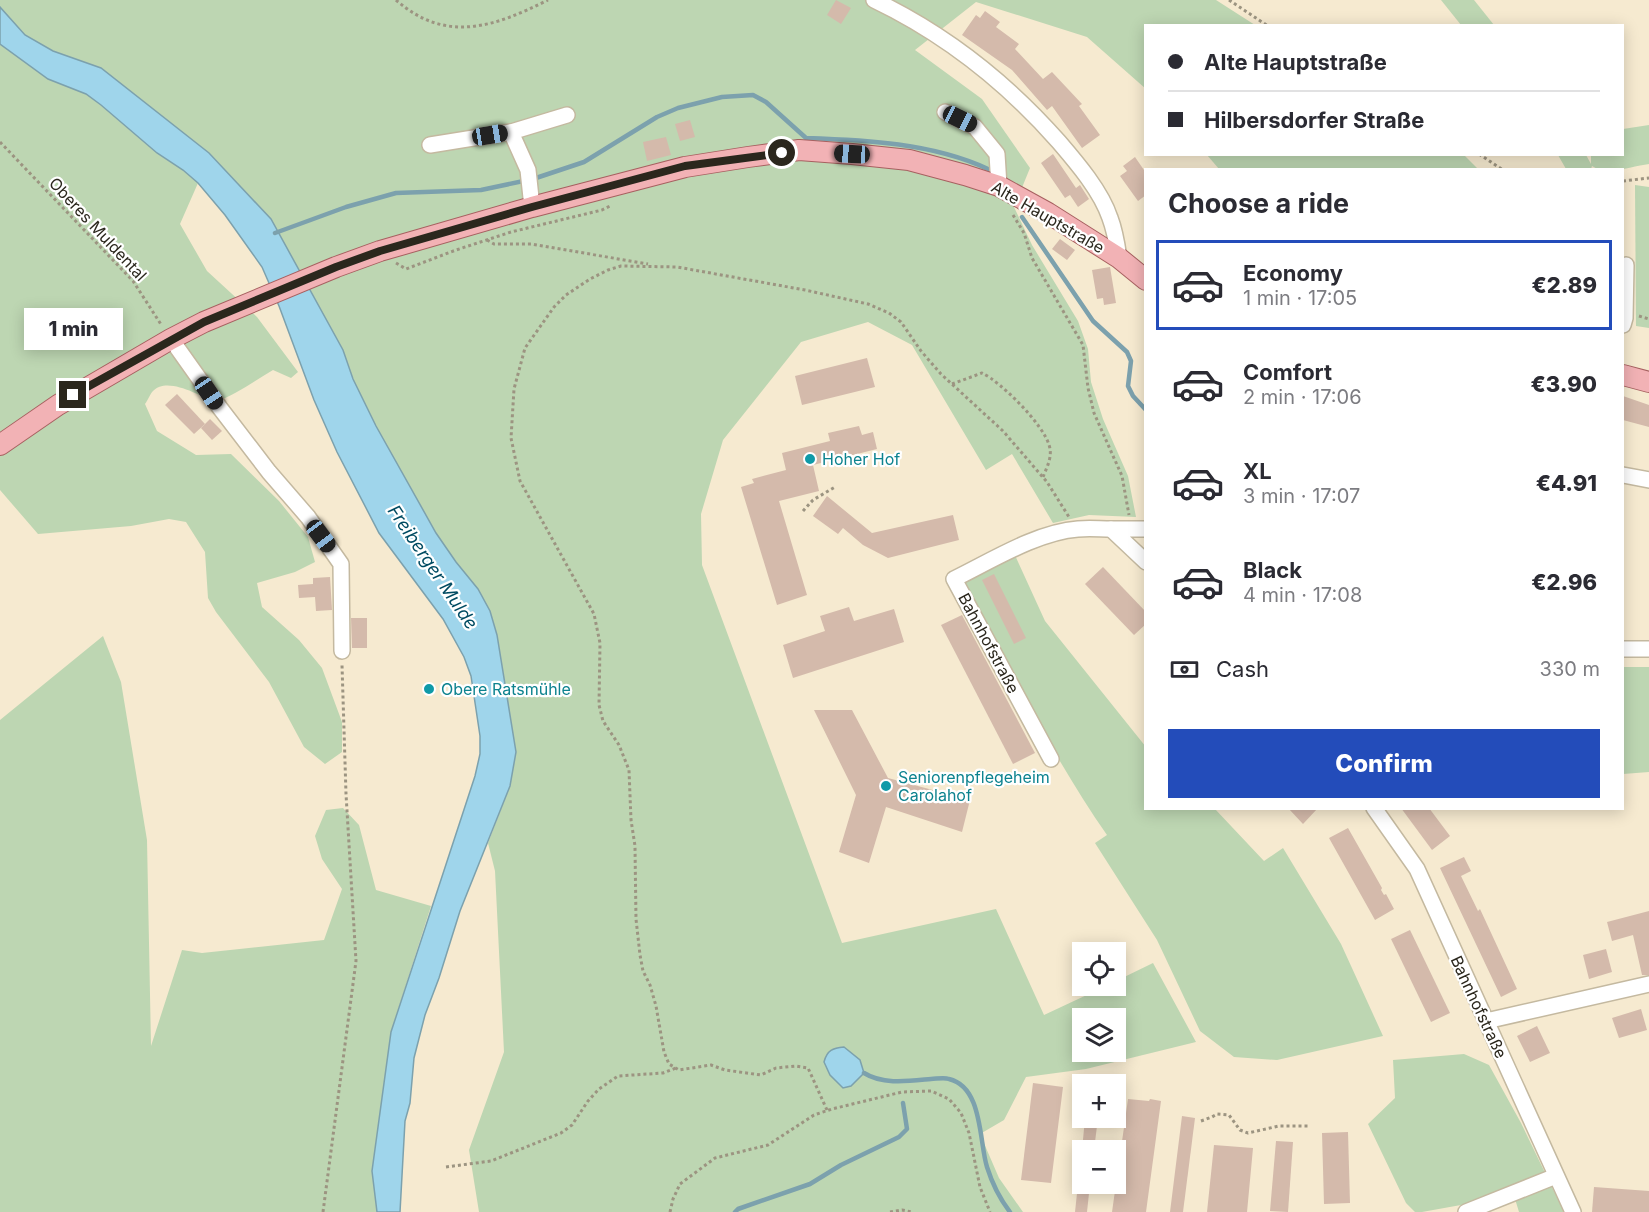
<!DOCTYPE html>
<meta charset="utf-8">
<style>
body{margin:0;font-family:Inter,sans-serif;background:#f7f7f7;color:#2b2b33;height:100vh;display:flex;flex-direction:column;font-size:22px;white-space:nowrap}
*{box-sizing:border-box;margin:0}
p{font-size:20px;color:#7c7c81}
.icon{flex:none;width:33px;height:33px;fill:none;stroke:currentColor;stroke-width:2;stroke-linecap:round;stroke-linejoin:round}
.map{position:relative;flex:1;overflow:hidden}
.details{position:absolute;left:1144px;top:168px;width:480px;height:642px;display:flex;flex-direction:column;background:#fff;border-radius:0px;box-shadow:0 3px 15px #0003}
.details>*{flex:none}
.guide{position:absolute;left:1144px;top:24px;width:480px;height:132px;border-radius:0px;box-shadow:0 3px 15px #0003;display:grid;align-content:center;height:132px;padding:0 24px;background:#fff}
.fabs{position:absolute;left:1072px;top:942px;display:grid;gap:12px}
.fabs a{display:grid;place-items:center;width:54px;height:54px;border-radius:0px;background:#fff;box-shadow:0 3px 15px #0003;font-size:30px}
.end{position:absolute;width:27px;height:27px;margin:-14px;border:8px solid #2b271d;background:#fff;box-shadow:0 0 0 3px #fff}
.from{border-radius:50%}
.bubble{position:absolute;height:42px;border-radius:0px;background:#fff;box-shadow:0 3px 15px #0003;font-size:20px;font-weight:800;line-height:42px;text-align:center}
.car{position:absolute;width:18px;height:36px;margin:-18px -9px;border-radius:8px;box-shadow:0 0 4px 2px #0007;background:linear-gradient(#222 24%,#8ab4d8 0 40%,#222 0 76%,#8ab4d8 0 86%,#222 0)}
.guide b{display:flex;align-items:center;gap:21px;height:57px;font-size:22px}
.guide b+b{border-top:2px solid #e1e1e2}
.guide i{width:15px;height:15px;background:#2b2b33}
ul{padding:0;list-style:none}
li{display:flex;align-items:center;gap:18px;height:90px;margin:0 12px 9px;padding:0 12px;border:3px solid transparent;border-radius:0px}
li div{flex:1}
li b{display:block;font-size:22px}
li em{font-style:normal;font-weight:800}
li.on{border-color:#234cba}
li>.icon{width:54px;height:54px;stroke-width:1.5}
h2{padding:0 24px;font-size:27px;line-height:72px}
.pay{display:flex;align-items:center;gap:15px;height:66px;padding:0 24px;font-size:22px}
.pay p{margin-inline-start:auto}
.primary-button{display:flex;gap:12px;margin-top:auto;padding:12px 24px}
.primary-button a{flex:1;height:69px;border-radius:0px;background:#234cba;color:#fff;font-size:24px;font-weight:800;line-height:69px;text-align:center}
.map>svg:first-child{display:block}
.green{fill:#bdd6b2;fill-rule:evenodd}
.water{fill:#9fd5eb;stroke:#7ca1ad;stroke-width:1.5}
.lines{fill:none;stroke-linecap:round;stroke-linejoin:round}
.stream{stroke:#7ca1ad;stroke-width:4.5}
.building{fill:#d4baab}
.minor-casing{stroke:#c4b9a0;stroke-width:18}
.major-casing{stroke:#a76060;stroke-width:22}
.path{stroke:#9c9481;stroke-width:3;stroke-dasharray:3 3;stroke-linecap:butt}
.minor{stroke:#fff;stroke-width:15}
.major{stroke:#f2b2b5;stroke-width:20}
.route{stroke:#2b271d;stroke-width:8}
.culture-dot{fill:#0f9aa8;stroke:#fff;stroke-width:2}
.labels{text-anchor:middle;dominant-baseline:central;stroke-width:4.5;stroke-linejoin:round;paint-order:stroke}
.street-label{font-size:16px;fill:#2b271d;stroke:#fff}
.culture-label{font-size:16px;fill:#0d838f;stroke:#fff;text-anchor:start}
.water-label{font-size:18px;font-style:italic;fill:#004b62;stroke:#fff}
</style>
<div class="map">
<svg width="1649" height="1212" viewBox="0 0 1649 1212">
<rect width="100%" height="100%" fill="#f6ead0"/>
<g class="green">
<path d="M0 0H1216L1255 25 1146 26V89L1087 37 976 2 915 50 982 99 1030 168 1014 207 1032 245 1078 321 1088 349 1091 382 1103 419 1128 476 1136 517 1089 515 1053 523 1012 454 986 470 912 345 868 322 801 342 723 440 701 514 702 565 842 943 996 909 1044 1015 1106 986H1116V981L1153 963 1196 1042 1086 1069 1026 1077 1004 1120 980 1134 999 1178 1023 1212H479L469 1150 504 1052 495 871 488 843 510 786 516 752 497 635 490 611 436 533 376 426 353 379 343 350 271 219 209 153 101 68 53 51 25 35 0 7ZM1083 1018H1116V1052H1083Z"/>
<polygon points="1441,0 1474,0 1494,25 1461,25"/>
<path d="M0 44 48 79 86 94 101 105 157 153 183 170 198 183 180 224 207 271 257 317 298 372 291 378 273 370C254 381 234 396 214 402 199 395 167 376 153 391 150 394 148 400 145 404L157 431 196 455 231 454 279 501 308 537 315 562 295 572 257 583 262 607 299 640 322 668 342 722V752L325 764 304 747 269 682 216 612 208 598 205 552 186 522 169 519 131 526 38 534 0 490Z"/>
<path d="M1649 125V164C1633 166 1606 176 1592 166L1591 169H1566L1558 155H1586L1591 164V155L1623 154V129Z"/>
<polygon points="1207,155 1464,155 1478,169 1219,169"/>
<polygon points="1635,185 1649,187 1649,328 1636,326"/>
<path d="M1014 553 1045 621 1146 747V808L1215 809 1264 861 1283 848 1341 944 1383 1036 1277 1060 1234 1057 1200 1031 1157 940 1095 843 1107 835C1051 755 1008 665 962 579Z"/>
<polygon points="103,636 121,682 147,840 151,1046 182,950 202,953 324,940 342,889 322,859 315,836 326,810 343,808 359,825 376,890 431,906 391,1032 372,1171 377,1212 0,1212 0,720"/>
<polygon points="1623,667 1649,667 1649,772 1623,774"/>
<polygon points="1464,1054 1489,1065 1521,1123 1564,1212 1519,1212 1512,1189 1472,1203 1422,1212 1415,1212 1406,1203 1368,1124 1395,1098 1393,1060"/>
</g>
<g class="water">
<polygon points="0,7 25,35 53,51 101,68 209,153 271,219 343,350 353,379 376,426 436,533 456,562 478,589 490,611 497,635 516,752 510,786 460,911 439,978 425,1015 414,1058 410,1103 405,1121 400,1212 377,1212 372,1171 391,1032 475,776 480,754 480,736 471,676 464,657 443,619 379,533 337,452 314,400 279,306 262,267 225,215 198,183 183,170 157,153 101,105 86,94 48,79 0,44"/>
<path d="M844 1047 860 1060 864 1073 851 1086 843 1088 830 1075 824 1062C827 1050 833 1048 844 1047Z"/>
</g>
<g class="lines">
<g class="stream">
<polyline points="1022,217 1093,321 1127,352 1131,361 1128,386 1133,396 1146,410"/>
<path d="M275 233 346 207 396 193 481 190 533 179 584 162 657 117 678 108 722 97 753 95 766 102 806 138C866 140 932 143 988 169"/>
<path d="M864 1073C883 1085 909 1081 931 1079 936 1079 944 1077 949 1079 983 1087 979 1142 987 1167 992 1183 1000 1199 1010 1212"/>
<polyline points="735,1212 738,1209 810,1184 841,1165 899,1137 907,1129 903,1103"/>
</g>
</g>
<g class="building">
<polygon points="836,0 851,8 841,24 827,15"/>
<polygon points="985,11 1000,22 996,27 1019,44 1015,49 1043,79 1052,72 1082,104 1079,106 1100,135 1082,148 1052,106 1047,110 1012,70 962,35 976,15 980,18"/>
<polygon points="690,120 695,137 680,141 675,124"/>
<polygon points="666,137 671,155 647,161 643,142"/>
<polygon points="1053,154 1076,188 1080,185 1089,199 1078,207 1070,195 1065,198 1041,163"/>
<polygon points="1135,157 1146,173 1146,195 1138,201 1120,176 1127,171 1123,166"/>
<polygon points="1060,239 1075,250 1067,260 1052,249"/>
<polygon points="1110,267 1116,303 1104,305 1103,298 1097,299 1092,270"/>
<polygon points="867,358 875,387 802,405 795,376"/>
<polygon points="177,394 205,424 194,434 165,405"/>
<polygon points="1623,396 1649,405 1649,427 1623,420"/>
<polygon points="210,419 222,431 212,440 201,428"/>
<polygon points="859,426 862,435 873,432 877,449 813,465 819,491 779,501 807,595 777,605 741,487 754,483 752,479 786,470 782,453 830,441 828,433"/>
<polygon points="827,496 872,533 953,515 959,540 888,558 863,545 843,528 838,534 813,516"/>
<polygon points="1103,567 1146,612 1146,624 1134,635 1085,584"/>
<polygon points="994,574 1026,638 1014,644 982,580"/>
<polygon points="330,577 332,610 316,611 315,597 299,598 298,585 313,584 313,578"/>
<polygon points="849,607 854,621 894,609 904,642 793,678 783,645 825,631 820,616"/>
<polygon points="962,615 1035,753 1013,764 941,625"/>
<polygon points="351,618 367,618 367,648 352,648"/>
<polygon points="814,710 852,710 888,778 970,800 962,832 886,807 869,863 839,852 856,795"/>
<polygon points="1288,808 1318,808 1303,824"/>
<polygon points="1401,808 1429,808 1450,836 1432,850"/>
<polygon points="1348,828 1382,888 1381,890 1384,895 1386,894 1394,909 1375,920 1329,838"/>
<polygon points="1464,857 1471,871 1461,876 1478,911 1480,909 1517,989 1501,997 1440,868"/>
<polygon points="1649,911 1649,975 1642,975 1633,935 1612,941 1607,922"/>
<polygon points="1410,930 1450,1013 1431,1022 1391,939"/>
<polygon points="1606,949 1612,972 1589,979 1583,955"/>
<polygon points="1641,1009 1647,1030 1619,1038 1612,1018"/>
<polygon points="1537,1026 1550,1053 1530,1062 1517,1036"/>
<polygon points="1033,1083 1063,1087 1051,1183 1021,1180"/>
<polygon points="1128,1099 1149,1101 1150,1099 1161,1101 1146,1212 1112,1212"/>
<polygon points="1182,1116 1195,1118 1183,1212 1170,1212"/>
<polygon points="1085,1118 1098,1118 1094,1150 1082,1150"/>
<polygon points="1348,1132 1350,1203 1324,1204 1322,1133"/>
<polygon points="1276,1141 1293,1142 1288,1212 1270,1211"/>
<polygon points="1214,1145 1253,1148 1247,1212 1207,1212"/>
<polygon points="1078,1184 1090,1184 1087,1212 1075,1212"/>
<polygon points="1594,1187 1649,1191 1649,1212 1592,1212"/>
</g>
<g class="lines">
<defs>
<g id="minor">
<path d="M874 0C945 34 1007 83 1059 142 1077 163 1101 191 1110 218 1115 231 1117 244 1119 258"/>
<polyline points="945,112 975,127 997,154 999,186"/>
<polyline points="430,145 511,132"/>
<polyline points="532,207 528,170 511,132 567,115"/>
<polyline points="1623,325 1625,318 1626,265"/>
<polyline points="171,339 220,408 269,472 308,517 341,564 342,651"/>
<polyline points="1623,475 1649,480"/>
<polyline points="1146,529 1111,529 1146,562"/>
<polyline points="1623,649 1649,649"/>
<path d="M1051 759 954 579C991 561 1037 532 1078 529 1089 528 1100 529 1111 529"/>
<polyline points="1374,808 1417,869 1573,1212"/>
<polyline points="1486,1021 1649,984"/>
<polyline points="1466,1212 1556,1176"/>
</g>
<g id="major">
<polyline points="1623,375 1649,382"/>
<polyline points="0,445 58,405 171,339 204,322 336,267 380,251 532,207 685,167 748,157 799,150 852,154 909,160 965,175 999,186 1048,213 1119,258 1146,280"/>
</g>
</defs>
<use href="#minor" class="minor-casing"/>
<use href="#major" class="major-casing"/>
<g class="path">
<path d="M396 0C446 44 494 27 548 0"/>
<polyline points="1229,0 1268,26"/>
<polyline points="0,142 133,281 162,326"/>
<polyline points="1479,154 1503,170"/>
<polyline points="1623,181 1649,178"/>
<polyline points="1013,215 1024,233 1032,258 1083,345 1088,388 1094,413 1122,476 1129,515"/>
<polyline points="487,240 494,244 531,244 648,264"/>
<polyline points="396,263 406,269 456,250 511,232 602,210 612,205"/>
<polyline points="1639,316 1649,319"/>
<path d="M952 384 982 373C1001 382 1043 424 1049 445 1053 456 1047 467 1043 477"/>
<polyline points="803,511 813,500 835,487"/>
<polyline points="827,1110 808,1068 796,1066 776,1068 761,1075 725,1070 711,1065 679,1070 669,1064 664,1052 656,1006 650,985 643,971 640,955 636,919 635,846 631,820 629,770 619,745 603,721 599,705 600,643 594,614 520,481 511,438 514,389 525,348 554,307 566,295 590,279 608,270 621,266 677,267 805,290 868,304 889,313 901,322 921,351 941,374 1003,431 1047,482 1069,517"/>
<polyline points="1201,1121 1212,1117 1217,1114 1229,1115 1240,1130 1248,1133 1279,1126 1308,1126"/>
<polyline points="446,1167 491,1161 561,1133 572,1125 588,1101 599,1089 618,1076 663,1073 676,1068"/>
<polyline points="323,1212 356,961 346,794 342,665"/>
<polyline points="670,1212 673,1199 680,1184 715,1158 768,1145 814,1115 832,1109 902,1092 931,1091 949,1099 961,1113 969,1133 980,1187 990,1212"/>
<polyline points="890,1212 902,1210 912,1212"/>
</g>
<use href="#minor" class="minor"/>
<use href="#major" class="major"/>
</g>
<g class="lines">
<polyline class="route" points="73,395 204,322 336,267 380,251 532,207 685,166 782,153"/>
</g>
<g class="culture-dot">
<circle cx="810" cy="459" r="6"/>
<circle cx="429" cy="689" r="6"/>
<circle cx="886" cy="786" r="6"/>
</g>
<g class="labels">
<g class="street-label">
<text transform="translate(1048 217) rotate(30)">Alte Hauptstraße</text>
<text transform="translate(98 229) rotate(47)">Oberes Muldental</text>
<text transform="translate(989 643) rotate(62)">Bahnhofstraße</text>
<text transform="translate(1479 1007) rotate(65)">Bahnhofstraße</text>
</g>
<g class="culture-label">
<text x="822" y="459">Hoher Hof</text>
<text x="441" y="689">Obere Ratsmühle</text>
<text x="898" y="777">Seniorenpflegeheim<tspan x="898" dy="18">Carolahof</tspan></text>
</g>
<g class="water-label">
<text transform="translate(433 567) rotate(56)">Freiberger Mulde</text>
</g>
</g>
</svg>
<div class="fabs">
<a><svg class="icon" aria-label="locate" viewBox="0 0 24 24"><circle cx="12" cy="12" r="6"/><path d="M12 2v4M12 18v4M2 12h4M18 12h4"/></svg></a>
<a><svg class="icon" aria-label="layers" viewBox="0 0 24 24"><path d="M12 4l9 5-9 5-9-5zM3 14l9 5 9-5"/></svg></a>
<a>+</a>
<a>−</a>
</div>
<i class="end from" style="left:782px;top:153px"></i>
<i class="end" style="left:73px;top:395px"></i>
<div class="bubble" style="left:24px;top:308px;width:99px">1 min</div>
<i class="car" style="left:960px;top:119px;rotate:116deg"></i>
<i class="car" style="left:490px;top:135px;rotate:81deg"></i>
<i class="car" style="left:852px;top:154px;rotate:273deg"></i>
<i class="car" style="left:209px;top:393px;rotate:146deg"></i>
<i class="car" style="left:321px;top:536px;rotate:143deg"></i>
<div class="guide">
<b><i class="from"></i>Alte Hauptstraße</b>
<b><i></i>Hilbersdorfer Straße</b>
</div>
<section class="details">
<h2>Choose a ride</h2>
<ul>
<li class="on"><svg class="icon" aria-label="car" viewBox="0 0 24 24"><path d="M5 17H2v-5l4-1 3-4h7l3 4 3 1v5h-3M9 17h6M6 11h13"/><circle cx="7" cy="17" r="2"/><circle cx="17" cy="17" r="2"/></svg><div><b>Economy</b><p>1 min · 17:05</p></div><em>€2.89</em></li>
<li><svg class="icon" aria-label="car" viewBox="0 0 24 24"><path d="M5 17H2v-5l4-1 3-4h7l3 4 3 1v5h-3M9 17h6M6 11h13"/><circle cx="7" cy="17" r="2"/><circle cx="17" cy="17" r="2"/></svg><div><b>Comfort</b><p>2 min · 17:06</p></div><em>€3.90</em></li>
<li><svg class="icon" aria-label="car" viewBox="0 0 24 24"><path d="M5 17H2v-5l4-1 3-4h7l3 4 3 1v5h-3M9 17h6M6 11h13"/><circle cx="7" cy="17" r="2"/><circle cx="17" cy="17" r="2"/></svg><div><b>XL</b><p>3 min · 17:07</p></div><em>€4.91</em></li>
<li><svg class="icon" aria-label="car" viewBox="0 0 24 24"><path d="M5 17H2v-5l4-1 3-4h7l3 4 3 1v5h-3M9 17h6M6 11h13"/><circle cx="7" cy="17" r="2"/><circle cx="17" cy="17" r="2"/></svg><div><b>Black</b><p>4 min · 17:08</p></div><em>€2.96</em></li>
</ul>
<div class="pay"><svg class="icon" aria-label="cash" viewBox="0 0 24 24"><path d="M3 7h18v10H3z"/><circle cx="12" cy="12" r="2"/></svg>Cash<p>330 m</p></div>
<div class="primary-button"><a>Confirm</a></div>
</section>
</div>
